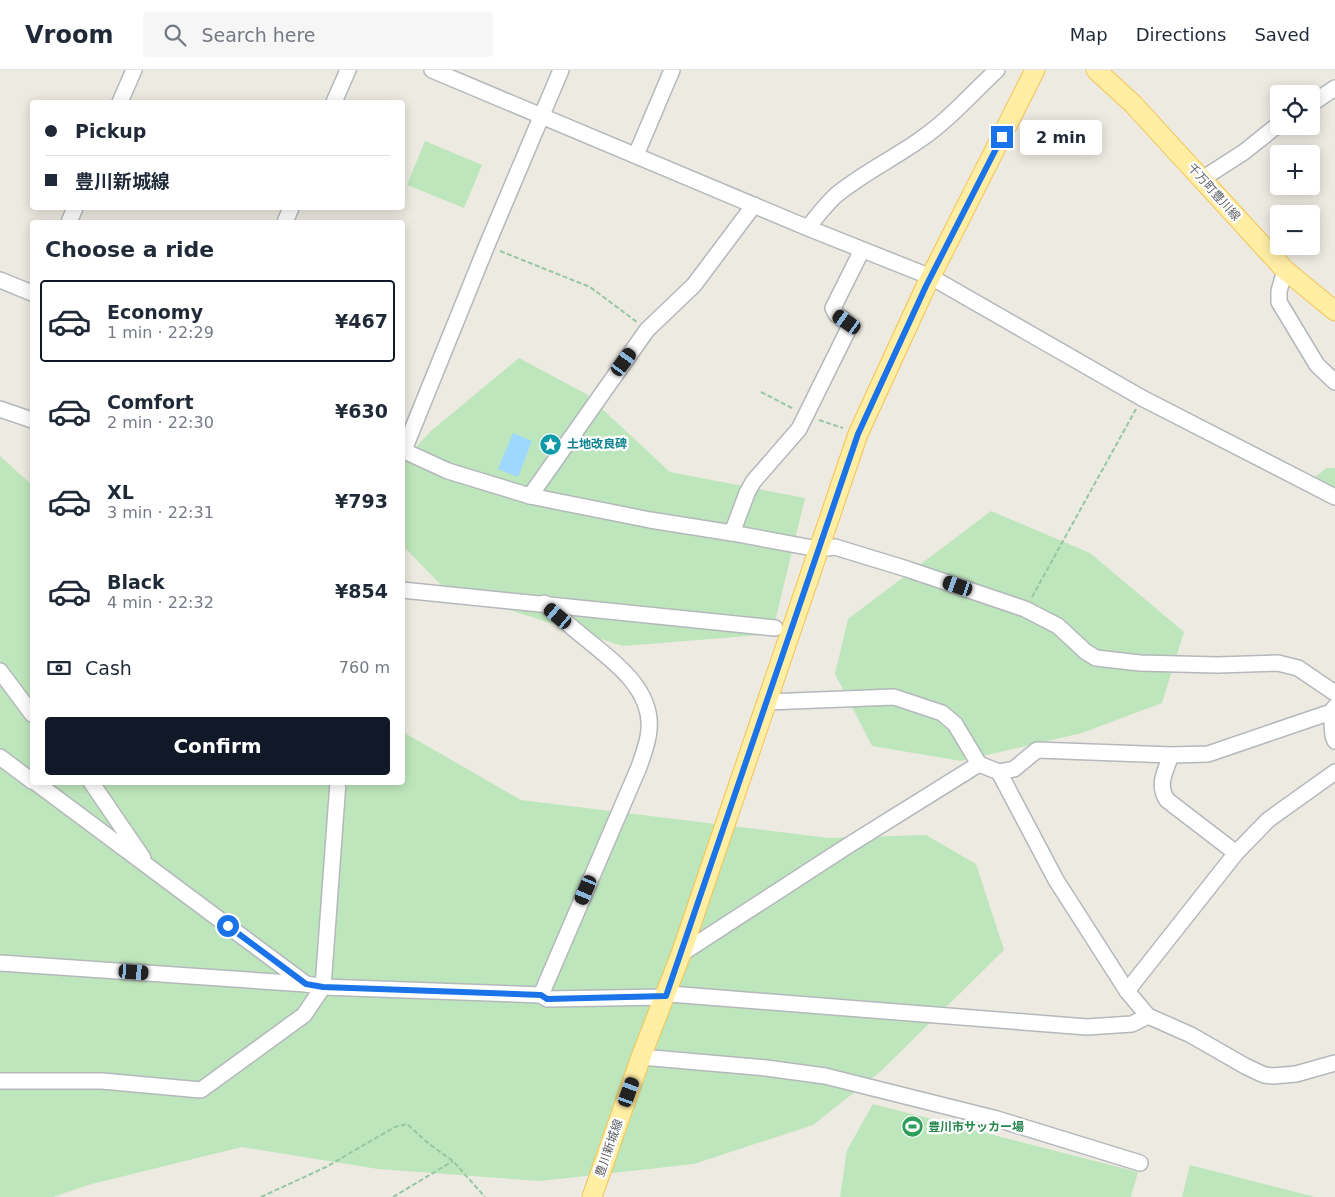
<!DOCTYPE html>
<meta charset="utf-8">
<style>
body{margin:0;font-family:"DejaVu Sans","Noto Sans JP",sans-serif;background:#f6f6f7;color:#1f2937;height:100vh;display:flex;flex-direction:column;font-size:19px;white-space:nowrap}
*{box-sizing:border-box;margin:0}
p{font-size:16px;color:#747a83}
.icon{flex:none;width:28px;height:28px;fill:none;stroke:currentColor;stroke-width:2;stroke-linecap:round;stroke-linejoin:round}
.map{position:relative;flex:1;overflow:hidden}
.details{position:absolute;left:30px;top:150px;width:375px;height:565px;display:flex;flex-direction:column;background:#fff;border-radius:5px;box-shadow:0 2px 12px #0003}
.details>*{flex:none}
.banner{position:absolute;left:30px;top:30px;width:375px;height:110px;border-radius:5px;box-shadow:0 2px 12px #0003;display:grid;align-content:center;height:110px;padding:0 15px;background:#fff}
.buttons{position:absolute;left:1270px;top:15px;display:grid;gap:10px}
.buttons a{display:grid;place-items:center;width:50px;height:50px;border-radius:5px;background:#fff;box-shadow:0 2px 12px #0003;font-size:25px}
.end{position:absolute;width:22px;height:22px;margin:-11px;border:6px solid #1a73e8;background:#fff;box-shadow:0 0 0 2px #fff}
.from{border-radius:50%}
.bubble{position:absolute;height:35px;border-radius:5px;background:#fff;box-shadow:0 2px 12px #0003;font-size:16px;font-weight:700;line-height:35px;text-align:center}
.car{position:absolute;width:15px;height:30px;margin:-15px -8px;border-radius:6px;box-shadow:0 0 4px 1px #0007;background:linear-gradient(#222 24%,#8ab4d8 0 40%,#222 0 76%,#8ab4d8 0 86%,#222 0)}
.banner b{display:flex;align-items:center;gap:18px;height:48px;font-size:19px}
.banner b+b{border-top:1px solid #e0e1e3}
.banner i{width:12px;height:12px;background:#1f2937}
ul{padding:0;list-style:none}
li{display:flex;align-items:center;gap:15px;height:82px;margin:0 10px 8px;padding:0 5px;border:2px solid transparent;border-radius:5px}
li div{flex:1}
li b{display:block;font-size:19px}
li em{font-style:normal;font-weight:700}
li.current{border-color:#111827}
li>.icon{width:45px;height:45px;stroke-width:1.5}
h2{padding:0 15px;font-size:22px;line-height:60px}
.pay{display:flex;align-items:center;gap:12px;height:55px;padding:0 15px;font-size:19px}
.pay p{margin-inline-start:auto}
.action{display:flex;gap:10px;margin-top:auto;padding:10px 15px}
.action a{flex:1;height:58px;border-radius:5px;background:#111827;color:#fff;font-size:20px;font-weight:700;line-height:58px;text-align:center}
header{display:flex;align-items:center;gap:30px;box-sizing:border-box;height:70px;padding:0 25px;background:#fff;border-bottom:1px solid #e0e1e3}
header strong{font-size:24px}
nav{display:flex;gap:28px;margin-inline-start:auto;font-size:18px}
.search{width:350px;height:45px;background:#f6f6f7;display:flex;align-items:center;gap:12px;box-sizing:border-box;padding:0 18px;border-radius:5px;color:#747a83;font-size:19px}
.map>svg:first-child{display:block}
.green{fill:#bee6bc}
.water{fill:#9fd8ff}
.lines{fill:none;stroke-linecap:round;stroke-linejoin:round}
.minor-casing{stroke:#b4b8bc;stroke-width:18}
.major-casing{stroke:#f5c352;stroke-width:21}
.path{stroke:#95c7a2;stroke-width:2;stroke-dasharray:5 2.5;stroke-linecap:butt}
.minor{stroke:#fff;stroke-width:15}
.major{stroke:#ffeea4;stroke-width:19}
.route{stroke:#1a73e8;stroke-width:6}
.labels{text-anchor:middle;dominant-baseline:central;stroke-width:4.5;stroke-linejoin:round;paint-order:stroke}
.street-label{font-size:12px;fill:#5a5e63;stroke:#fff}
.culture-label{font-size:12px;font-weight:bold;fill:#0d838f;stroke:#fff;text-anchor:start}
.leisure-label{font-size:12px;font-weight:bold;fill:#27864d;stroke:#fff;text-anchor:start}
</style>
<header>
<strong>Vroom</strong>
<div class="search"><svg class="icon" aria-label="search" viewBox="0 0 24 24"><circle cx="10" cy="10" r="6"/><path d="M15 15l6 6"/></svg>Search here</div>
<nav><a>Map</a><a>Directions</a><a>Saved</a></nav>
</header>
<div class="map">
<svg width="1335" height="1127" viewBox="0 0 1335 1127">
<rect width="100%" height="100%" fill="#edeae1"/>
<g class="green">
<polygon points="425,71 482,95 464,138 407,115"/>
<polygon points="519,288 586,324 670,402 805,428 772,564 623,576 446,520 403,476 402,392 431,361"/>
<polygon points="0,386 32,415 32,712 402,712 403,662 521,730 829,768 926,765 976,794 1004,880 881,1001 813,1055 694,1094 540,1111 378,1099 242,1077 88,1115 53,1127 0,1127"/>
<polygon points="1326,398 1335,398 1335,423 1313,409"/>
<polygon points="991,441 1090,483 1184,562 1162,633 1082,663 961,691 872,676 835,604 848,549"/>
<polygon points="873,1034 1138,1102 1131,1127 840,1127 847,1080"/>
<polygon points="1190,1095 1315,1127 1182,1127"/>
</g>
<polygon class="water" points="513,363 532,371 518,407 498,399"/>
<g class="lines">
<defs>
<g id="minor">
<polyline points="432,0 808,158 931,207 1142,328 1335,427"/>
<polyline points="120,32 134,0"/>
<polyline points="334,32 348,0"/>
<polyline points="1311,34 1335,18"/>
<polyline points="636,85 672,0"/>
<polyline points="1202,109 1244,82 1279,54"/>
<polyline points="69,152 75,138"/>
<polyline points="285,152 291,138"/>
<path d="M808 158C816 147 825 136 835 126 861 104 893 89 921 69 949 50 972 23 997 0"/>
<polyline points="1285,200 1279,221 1279,232 1317,295 1335,312"/>
<polyline points="0,210 32,223"/>
<polyline points="0,339 32,350"/>
<polyline points="402,380 448,401 530,426 650,450 732,463 818,479 835,477 907,499 1025,539 1058,556 1086,582 1096,588 1140,593 1217,595 1278,593 1298,598 1335,623"/>
<polyline points="404,380 487,175 561,0"/>
<polyline points="530,426 647,260 694,215 754,135"/>
<polyline points="732,463 747,423 753,412 799,359 849,258 847,252 836,244 833,238 862,180"/>
<polyline points="402,520 775,558"/>
<polyline points="0,601 32,644"/>
<polyline points="767,632 894,627 942,643 955,654 979,694 999,702 1014,699 1037,680 1171,685 1208,684 1331,642 1335,637"/>
<polyline points="1331,642 1333,666 1335,671"/>
<path d="M1171 685C1165 702 1157 715 1167 730L1236 783"/>
<polyline points="0,687 32,711"/>
<polyline points="999,702 1056,810 1127,921 1148,946 1191,965 1245,996 1264,1005 1273,1006 1296,1004 1335,993"/>
<polyline points="35,712 306,914"/>
<polyline points="91,712 143,788"/>
<polyline points="681,884 849,775 979,694"/>
<polyline points="0,893 306,914 323,917 541,925 547,929 666,927 670,924 1087,957 1132,954 1148,946"/>
<polyline points="1127,921 1236,783 1268,750 1335,702"/>
<path d="M541 925 639 697C643 685 648 673 649 660 653 619 613 591 585 568 571 557 558 545 544 533"/>
<polyline points="641,987 766,998 825,1006 997,1049 1140,1093"/>
<polyline points="0,1011 102,1011 201,1020 304,945 323,917 338,712"/>
</g>
<g id="major">
<polyline points="1096,0 1133,34 1285,200 1335,241"/>
<polyline points="592,1127 641,987 681,884 858,364 926,216 1035,0"/>
</g>
</defs>
<use href="#minor" class="minor-casing"/>
<use href="#major" class="major-casing"/>
<g class="path">
<polyline points="500,181 590,217 637,252"/>
<polyline points="761,322 794,339"/>
<polyline points="819,350 843,358"/>
<polyline points="1032,527 1136,339"/>
<polyline points="261,1127 326,1097 395,1057 407,1054 429,1074 453,1091 485,1127"/>
<polyline points="393,1127 453,1091"/>
</g>
<use href="#minor" class="minor"/>
<use href="#major" class="major"/>
</g>
<g class="lines">
<polyline class="route" points="228,856 306,914 323,917 541,925 547,929 666,926 858,364 926,216 1002,67"/>
</g>
<defs>
<symbol id="sight-disc" viewBox="-11 -11 22 22"><circle r="9.5" fill="#0f9aa8" stroke="#fff"/><path d="M0-6L1.8-2.2L6-1.7L2.9 1.2L3.7 5.4L0 3.3L-3.7 5.4L-2.9 1.2L-6-1.7L-1.8-2.2Z" fill="#fff"/></symbol>
<symbol id="stadium-disc" viewBox="-11 -11 22 22"><circle r="9.5" fill="#2e9e5b" stroke="#fff"/><path d="M0-5a6.5 5 0 1 0 0 10a6.5 5 0 1 0 0-10ZM-3.5-1.8h7v3.6h-7Z" fill="#fff"/></symbol>
</defs>
<g fill-rule="evenodd">
<use href="#sight-disc" x="538" y="362" width="25" height="25"/>
<use href="#stadium-disc" x="900" y="1044" width="25" height="25"/>
</g>
<g class="labels">
<g class="street-label">
<text transform="translate(1214 122) rotate(48)">千万町豊川線</text>
<text transform="translate(609 1078) rotate(-71)">豊川新城線</text>
</g>
<g class="culture-label">
<text x="567" y="374">土地改良碑</text>
</g>
<g class="leisure-label">
<text x="928" y="1057">豊川市サッカー場</text>
</g>
</g>
</svg>
<div class="buttons">
<a><svg class="icon" aria-label="locate" viewBox="0 0 24 24"><circle cx="12" cy="12" r="6"/><path d="M12 2v4M12 18v4M2 12h4M18 12h4"/></svg></a>
<a>+</a>
<a>−</a>
</div>
<i class="end from" style="left:228px;top:856px"></i>
<i class="end" style="left:1002px;top:67px"></i>
<div class="bubble" style="left:1020px;top:50px;width:82px">2 min</div>
<i class="car" style="left:847px;top:252px;rotate:305deg"></i>
<i class="car" style="left:624px;top:292px;rotate:36deg"></i>
<i class="car" style="left:958px;top:516px;rotate:289deg"></i>
<i class="car" style="left:558px;top:546px;rotate:310deg"></i>
<i class="car" style="left:586px;top:820px;rotate:203deg"></i>
<i class="car" style="left:134px;top:902px;rotate:94deg"></i>
<i class="car" style="left:629px;top:1022px;rotate:20deg"></i>
<div class="banner">
<b><i class="from"></i>Pickup</b>
<b><i></i>豊川新城線</b>
</div>
<section class="details">
<h2>Choose a ride</h2>
<ul>
<li class="current"><svg class="icon" aria-label="car" viewBox="0 0 24 24"><path d="M5 17H2v-5l4-1 3-4h7l3 4 3 1v5h-3M9 17h6M6 11h13"/><circle cx="7" cy="17" r="2"/><circle cx="17" cy="17" r="2"/></svg><div><b>Economy</b><p>1 min · 22:29</p></div><em>¥467</em></li>
<li><svg class="icon" aria-label="car" viewBox="0 0 24 24"><path d="M5 17H2v-5l4-1 3-4h7l3 4 3 1v5h-3M9 17h6M6 11h13"/><circle cx="7" cy="17" r="2"/><circle cx="17" cy="17" r="2"/></svg><div><b>Comfort</b><p>2 min · 22:30</p></div><em>¥630</em></li>
<li><svg class="icon" aria-label="car" viewBox="0 0 24 24"><path d="M5 17H2v-5l4-1 3-4h7l3 4 3 1v5h-3M9 17h6M6 11h13"/><circle cx="7" cy="17" r="2"/><circle cx="17" cy="17" r="2"/></svg><div><b>XL</b><p>3 min · 22:31</p></div><em>¥793</em></li>
<li><svg class="icon" aria-label="car" viewBox="0 0 24 24"><path d="M5 17H2v-5l4-1 3-4h7l3 4 3 1v5h-3M9 17h6M6 11h13"/><circle cx="7" cy="17" r="2"/><circle cx="17" cy="17" r="2"/></svg><div><b>Black</b><p>4 min · 22:32</p></div><em>¥854</em></li>
</ul>
<div class="pay"><svg class="icon" aria-label="cash" viewBox="0 0 24 24"><path d="M3 7h18v10H3z"/><circle cx="12" cy="12" r="2"/></svg>Cash<p>760 m</p></div>
<div class="action"><a>Confirm</a></div>
</section>
</div>
